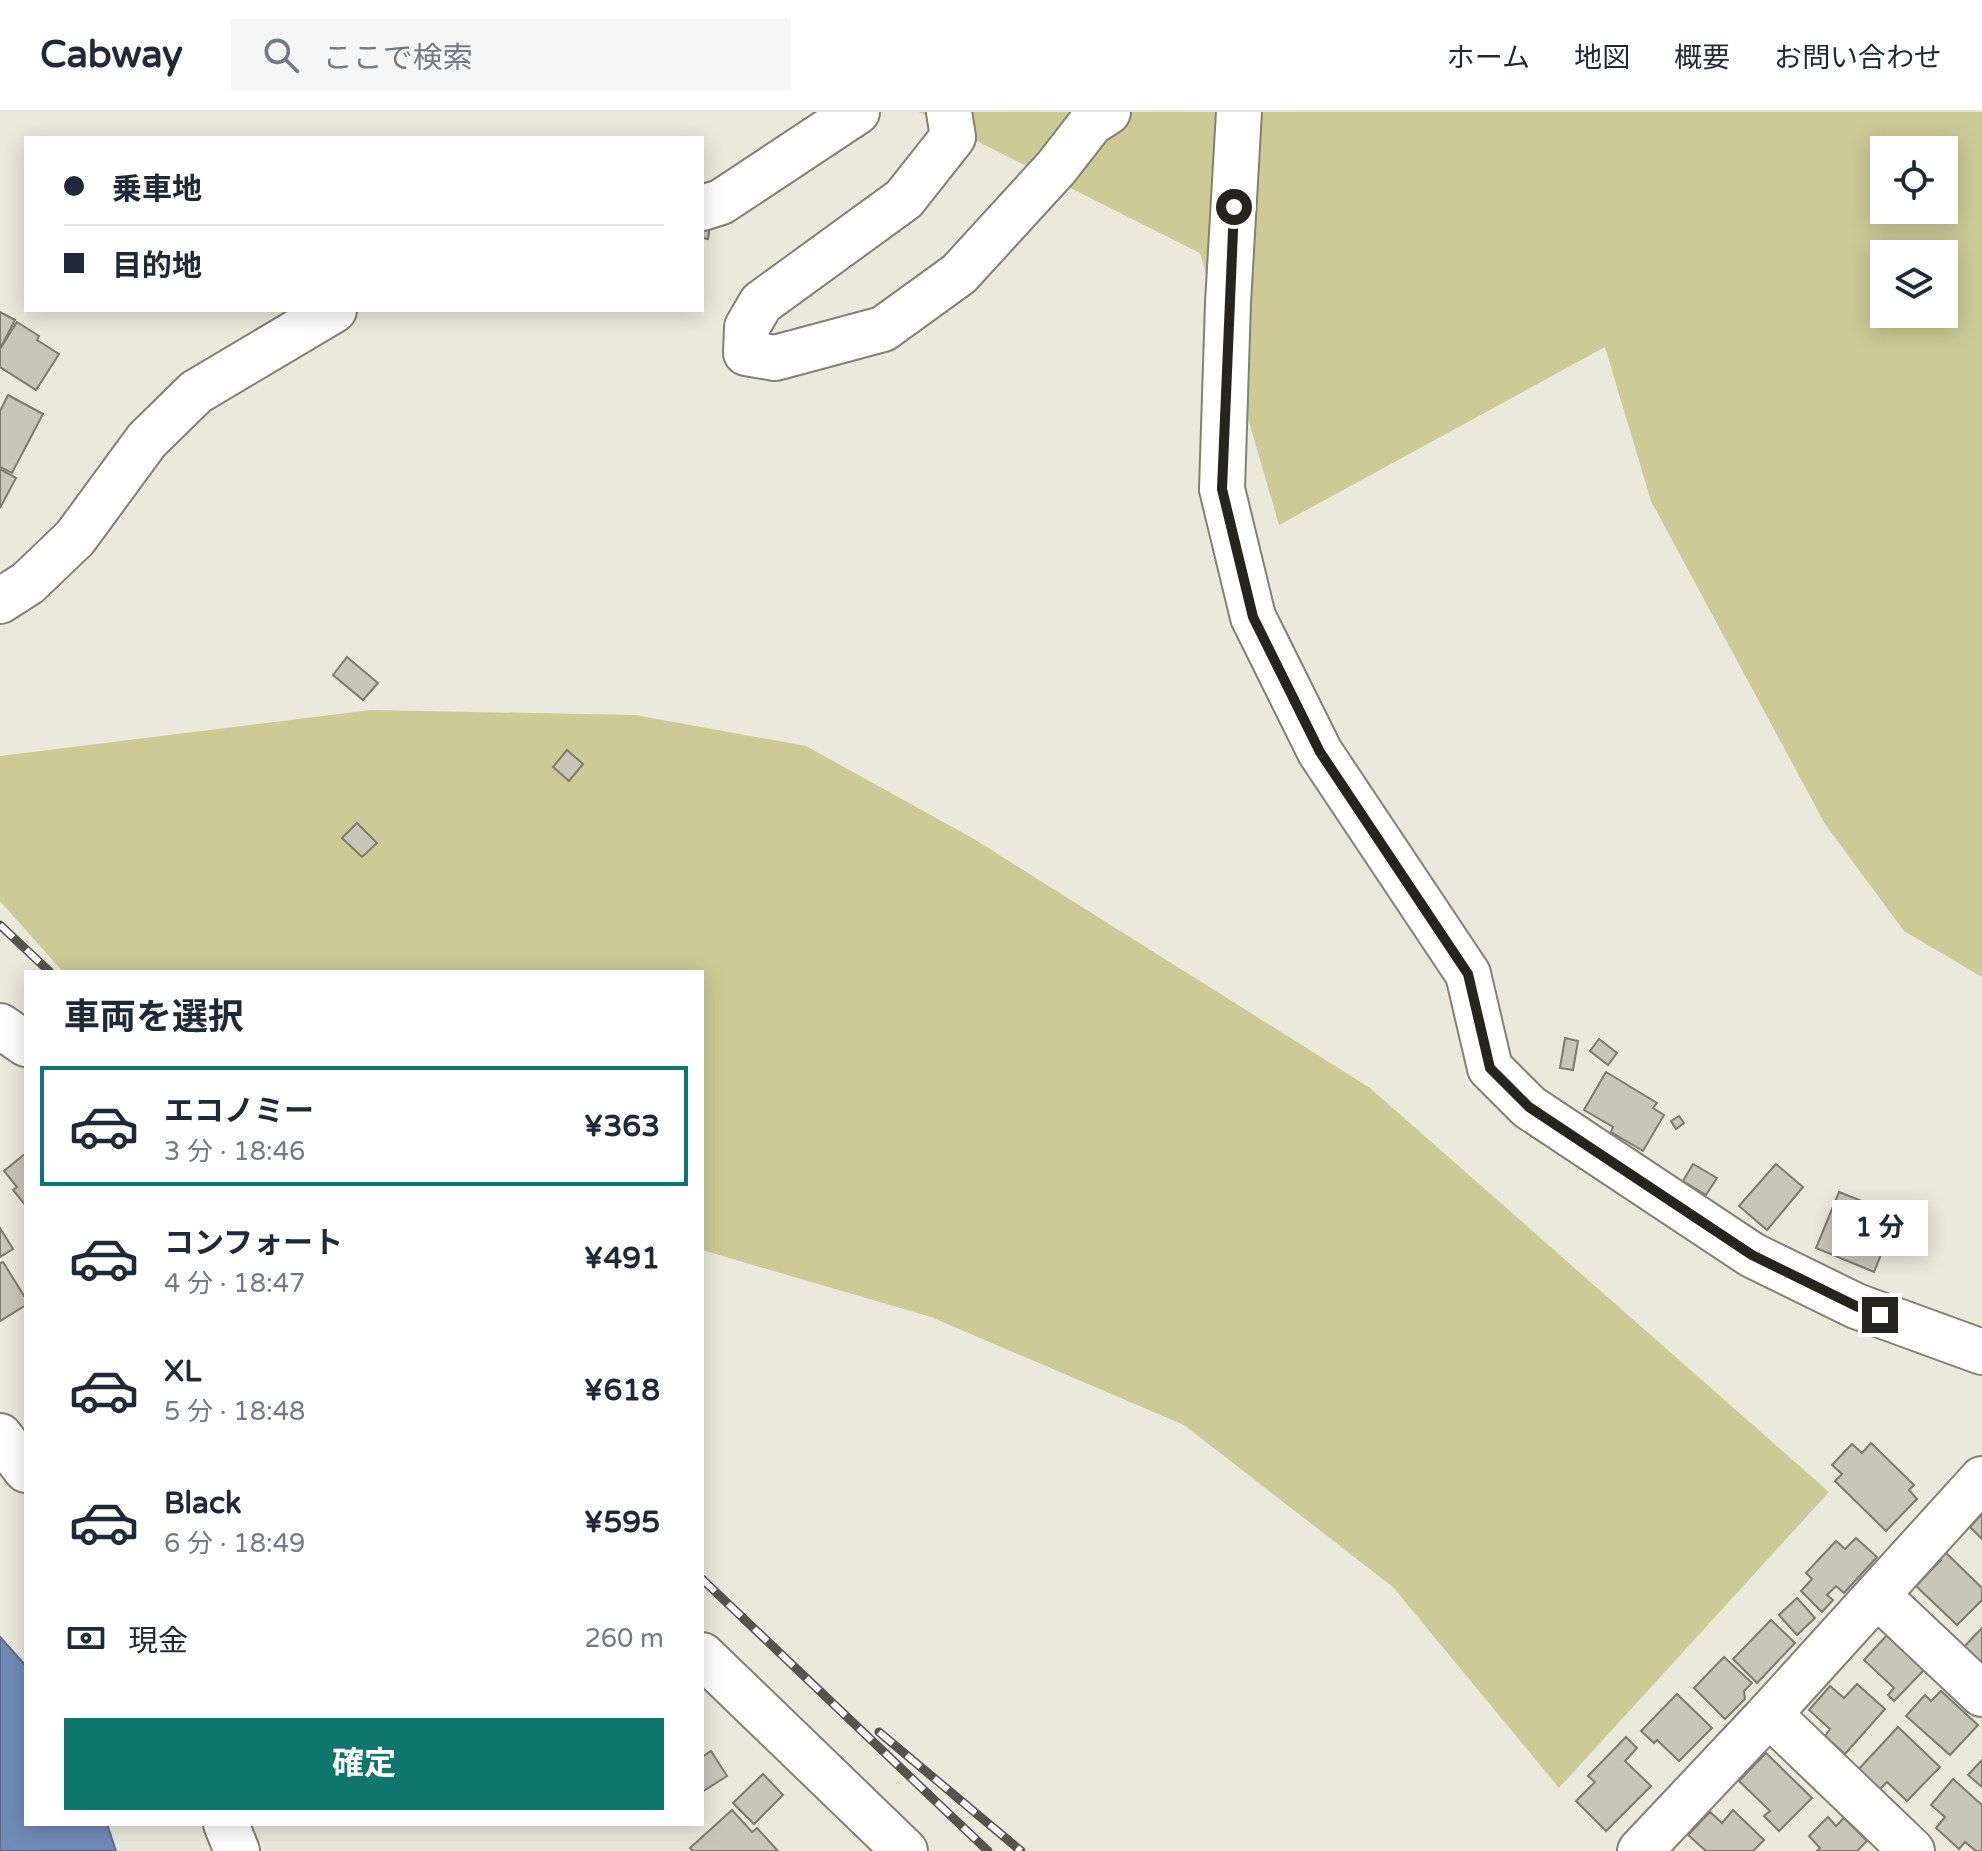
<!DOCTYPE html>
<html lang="ja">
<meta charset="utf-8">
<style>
body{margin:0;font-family:"Varela Round","Noto Sans JP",sans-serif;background:#f6f6f7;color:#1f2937;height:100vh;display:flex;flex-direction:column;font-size:30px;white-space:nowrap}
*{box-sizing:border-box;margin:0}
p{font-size:26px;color:#747a83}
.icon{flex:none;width:44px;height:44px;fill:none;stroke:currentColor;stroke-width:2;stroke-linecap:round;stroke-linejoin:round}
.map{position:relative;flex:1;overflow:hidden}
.sheet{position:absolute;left:24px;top:858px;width:680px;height:856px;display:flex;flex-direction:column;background:#fff;border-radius:0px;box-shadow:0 4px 20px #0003}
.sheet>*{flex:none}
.guide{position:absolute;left:24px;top:24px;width:680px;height:176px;border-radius:0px;box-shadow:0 4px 20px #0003;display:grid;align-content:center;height:176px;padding:0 40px;background:#fff}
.buttons{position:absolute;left:1870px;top:24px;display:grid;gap:16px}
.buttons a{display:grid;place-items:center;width:88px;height:88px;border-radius:0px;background:#fff;box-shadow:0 4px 20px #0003;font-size:40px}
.end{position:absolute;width:36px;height:36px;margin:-18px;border:10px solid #25241f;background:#fff;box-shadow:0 0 0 4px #fff}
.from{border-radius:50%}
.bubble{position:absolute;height:56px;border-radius:0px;background:#fff;box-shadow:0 4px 20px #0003;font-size:26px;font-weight:700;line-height:56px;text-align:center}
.guide b{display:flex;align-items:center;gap:28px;height:76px;font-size:30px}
.guide b+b{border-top:2px solid #e0e1e3}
.guide i{width:20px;height:20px;background:#1f2937}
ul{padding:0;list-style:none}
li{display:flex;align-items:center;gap:24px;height:120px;margin:0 16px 12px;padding:0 24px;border:4px solid transparent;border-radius:0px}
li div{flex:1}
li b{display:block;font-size:30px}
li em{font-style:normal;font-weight:700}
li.active{border-color:#0f766e}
li>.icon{width:72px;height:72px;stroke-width:1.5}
h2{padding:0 40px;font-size:36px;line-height:96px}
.pay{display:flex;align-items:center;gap:20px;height:88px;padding:0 40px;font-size:30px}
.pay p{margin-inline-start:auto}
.action{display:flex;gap:16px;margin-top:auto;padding:16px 40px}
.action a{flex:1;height:92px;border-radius:0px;background:#0f766e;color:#fff;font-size:32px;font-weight:700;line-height:92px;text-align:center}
header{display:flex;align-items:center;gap:48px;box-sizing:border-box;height:112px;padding:0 40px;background:#fff;border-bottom:2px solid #e0e1e3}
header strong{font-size:38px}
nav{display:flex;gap:44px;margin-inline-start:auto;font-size:28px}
.search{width:560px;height:72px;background:#f6f6f7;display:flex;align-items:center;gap:20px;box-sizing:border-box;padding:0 28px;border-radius:0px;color:#747a83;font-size:30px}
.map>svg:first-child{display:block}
.green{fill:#ceca96;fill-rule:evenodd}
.water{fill:#718bb8;stroke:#5a6c8a;stroke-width:2}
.building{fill:#c7c6b9;stroke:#7c7b6e;stroke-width:2}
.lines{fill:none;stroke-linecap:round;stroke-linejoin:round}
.minor-casing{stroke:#828174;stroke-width:48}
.minor{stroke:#fff;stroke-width:44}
.rail-casing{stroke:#55544d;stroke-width:9}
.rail{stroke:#fff;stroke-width:6;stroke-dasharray:18;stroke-linecap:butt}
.route{stroke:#25241f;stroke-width:10}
</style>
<header>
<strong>Cabway</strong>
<div class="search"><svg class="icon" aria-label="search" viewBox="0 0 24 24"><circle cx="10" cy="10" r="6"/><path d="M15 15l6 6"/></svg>ここで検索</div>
<nav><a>ホーム</a><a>地図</a><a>概要</a><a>お問い合わせ</a></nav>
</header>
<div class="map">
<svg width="1982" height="1739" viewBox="0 0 1982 1739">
<rect width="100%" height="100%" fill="#eae9db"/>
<g class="green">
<path d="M919 0H1982V865L1904 819 1825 712 1651 389 1605 235 1279 413 1200 141ZM1884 38H1944V98H1884ZM1884 142H1944V202H1884Z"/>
<polygon points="371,598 635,603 806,634 974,727 1370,976 1829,1380 1559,1676 1393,1475 1184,1313 931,1205 702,1138 702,860 63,860 0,789 0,644"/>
</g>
<polygon class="water" points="0,1525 26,1554 26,1712 107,1712 116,1739 0,1739"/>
<g class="building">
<polygon points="702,106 711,108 708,127 702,126"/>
<polygon points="0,200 15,208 1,235 0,235"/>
<polygon points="17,210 39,224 37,228 59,242 36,278 0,255 0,237"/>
<polygon points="8,283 43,302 12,361 0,355 0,299"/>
<polygon points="0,357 16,366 0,396"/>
<polygon points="347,545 378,571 363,588 333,563"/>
<polygon points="567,638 583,652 569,669 553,655"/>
<polygon points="357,711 377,731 362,745 342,726"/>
<polygon points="1565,926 1578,929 1573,958 1560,956"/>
<polygon points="1599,927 1617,941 1608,953 1590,939"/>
<polygon points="1606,960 1657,991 1653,996 1664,1003 1643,1039 1611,1020 1613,1015 1584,998"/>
<polygon points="1679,1004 1684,1011 1676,1017 1671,1009"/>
<polygon points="26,1041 26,1094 13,1078 17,1075 4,1059"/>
<polygon points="1693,1052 1717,1066 1706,1083 1683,1069"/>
<polygon points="1776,1052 1803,1075 1767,1118 1739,1094"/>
<polygon points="1839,1080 1897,1103 1874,1160 1816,1136"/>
<polygon points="0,1116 13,1137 0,1145"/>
<polygon points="3,1150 26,1187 26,1193 0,1209 0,1151"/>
<polygon points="1871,1331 1914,1373 1909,1378 1917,1387 1886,1419 1835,1369 1842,1362 1832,1353 1852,1332 1862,1341"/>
<polygon points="1982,1402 1982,1427 1970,1415"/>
<polygon points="1856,1426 1877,1445 1844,1481 1836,1474 1827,1483 1833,1488 1822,1500 1801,1479 1812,1467 1806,1461 1836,1429 1845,1437"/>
<polygon points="1943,1438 1982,1476 1982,1488 1957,1513 1916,1474 1941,1448 1937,1444"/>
<polygon points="1797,1486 1815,1506 1797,1523 1779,1503"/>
<polygon points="1771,1508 1795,1531 1757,1571 1733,1547"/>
<polygon points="1982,1516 1982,1559 1960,1539"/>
<polygon points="1887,1523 1924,1558 1894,1589 1888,1583 1894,1576 1864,1548"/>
<polygon points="1724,1545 1752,1571 1744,1579 1745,1587 1725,1607 1694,1576"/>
<polygon points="1857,1572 1885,1597 1845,1642 1825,1624 1830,1617 1809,1598 1830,1574 1844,1586"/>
<polygon points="1941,1579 1978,1613 1950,1643 1906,1604 1925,1583 1931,1589"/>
<polygon points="1677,1582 1712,1616 1679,1649 1657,1628 1654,1631 1641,1619"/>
<polygon points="1898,1615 1940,1655 1907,1689 1887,1670 1877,1680 1856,1660"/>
<polygon points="1626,1625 1637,1636 1625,1649 1651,1674 1606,1719 1576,1689 1595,1670 1588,1664"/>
<polygon points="711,1639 727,1664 702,1680 702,1645"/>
<polygon points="1766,1641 1812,1686 1779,1719 1764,1704 1770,1699 1739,1669"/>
<polygon points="1982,1648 1982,1675 1968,1663"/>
<polygon points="763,1662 783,1683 754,1712 733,1691"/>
<polygon points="1953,1667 1982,1693 1982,1739 1976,1739 1965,1730 1959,1737 1936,1716 1945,1705 1931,1693"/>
<polygon points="732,1698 752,1720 757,1716 778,1739 693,1739 690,1736"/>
<polygon points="1733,1698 1764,1728 1753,1739 1706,1739 1688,1723 1710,1700 1722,1711"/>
<polygon points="1828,1705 1836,1714 1844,1706 1867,1729 1857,1739 1817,1739 1820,1736 1809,1724"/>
</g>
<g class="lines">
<defs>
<g id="minor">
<polyline points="949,0 953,25 904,87 761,191 747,215 746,241 775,246 883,217 959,162 1056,56 1091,11 1108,0"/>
<polyline points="1239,0 1228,191 1222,377 1253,505 1320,640 1468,862 1490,956 1529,995 1752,1143 1856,1194 1982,1240"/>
<polyline points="702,96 721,90 857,0"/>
<polyline points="0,489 28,471 75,426 147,328 196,280 334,198"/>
<polyline points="0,914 26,932"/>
<polyline points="0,1324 26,1358"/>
<polyline points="1877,1483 1982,1582"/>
<polyline points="702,1543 905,1739"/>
<polyline points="1769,1602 1912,1739"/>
<polyline points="226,1712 237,1739"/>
<polyline points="1640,1739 1769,1602 1982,1367"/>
</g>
</defs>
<use href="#minor" class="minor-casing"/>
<use href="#minor" class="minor"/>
<defs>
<g id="rail">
<polyline points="0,813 50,860"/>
<polyline points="702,1467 988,1739"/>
<polyline points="879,1620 1021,1739"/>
</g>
</defs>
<use href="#rail" class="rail-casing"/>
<use href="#rail" class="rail"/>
</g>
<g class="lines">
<polyline class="route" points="1234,95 1222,377 1253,505 1320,640 1468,862 1490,956 1529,995 1752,1143 1856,1194 1880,1203"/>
</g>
</svg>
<div class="buttons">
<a><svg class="icon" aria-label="locate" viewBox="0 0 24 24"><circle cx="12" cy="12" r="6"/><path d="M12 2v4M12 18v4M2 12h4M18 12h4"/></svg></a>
<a><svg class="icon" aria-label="layers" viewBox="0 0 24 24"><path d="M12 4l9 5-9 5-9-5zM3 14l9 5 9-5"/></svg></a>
</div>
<i class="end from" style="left:1234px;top:95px"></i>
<i class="end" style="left:1880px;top:1203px"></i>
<div class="bubble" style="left:1832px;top:1088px;width:96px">1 分</div>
<div class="guide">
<b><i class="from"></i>乗車地</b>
<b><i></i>目的地</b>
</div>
<section class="sheet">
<h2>車両を選択</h2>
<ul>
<li class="active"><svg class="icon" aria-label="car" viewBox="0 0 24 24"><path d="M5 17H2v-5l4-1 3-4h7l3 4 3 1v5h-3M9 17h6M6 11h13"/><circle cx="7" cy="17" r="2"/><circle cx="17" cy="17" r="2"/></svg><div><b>エコノミー</b><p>3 分 · 18:46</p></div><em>¥363</em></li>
<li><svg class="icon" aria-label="car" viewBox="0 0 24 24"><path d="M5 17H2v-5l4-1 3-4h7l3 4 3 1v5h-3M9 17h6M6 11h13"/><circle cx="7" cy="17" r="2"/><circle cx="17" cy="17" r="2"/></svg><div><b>コンフォート</b><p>4 分 · 18:47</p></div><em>¥491</em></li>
<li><svg class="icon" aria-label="car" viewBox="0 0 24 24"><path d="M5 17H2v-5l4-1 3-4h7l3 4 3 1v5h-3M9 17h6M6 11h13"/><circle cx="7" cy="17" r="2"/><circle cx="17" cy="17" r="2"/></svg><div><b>XL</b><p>5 分 · 18:48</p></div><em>¥618</em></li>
<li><svg class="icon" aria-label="car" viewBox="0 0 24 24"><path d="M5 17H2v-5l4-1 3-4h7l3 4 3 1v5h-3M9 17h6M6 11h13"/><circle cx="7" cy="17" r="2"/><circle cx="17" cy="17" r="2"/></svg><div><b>Black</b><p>6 分 · 18:49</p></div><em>¥595</em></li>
</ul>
<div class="pay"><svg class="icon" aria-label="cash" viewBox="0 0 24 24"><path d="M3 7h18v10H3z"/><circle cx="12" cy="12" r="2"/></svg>現金<p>260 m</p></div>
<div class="action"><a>確定</a></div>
</section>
</div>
